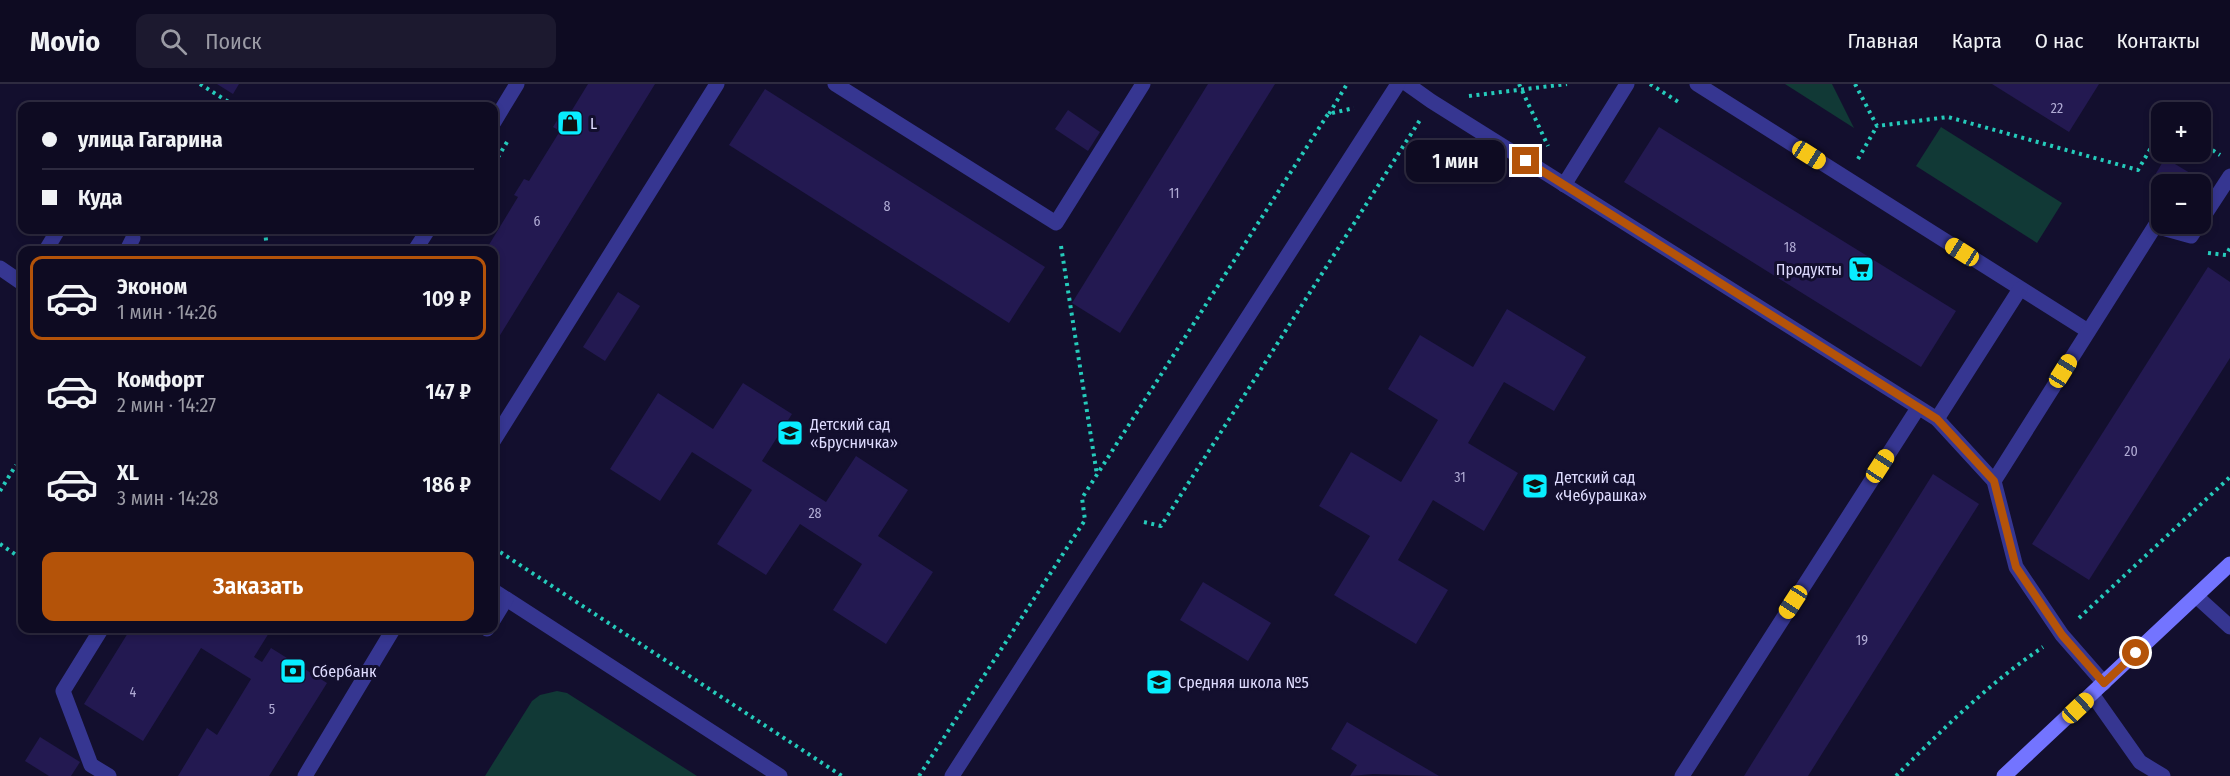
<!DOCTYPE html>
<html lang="ru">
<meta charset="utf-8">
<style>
body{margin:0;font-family:"Fira Sans Condensed",sans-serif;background:#1c192f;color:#f1f3f6;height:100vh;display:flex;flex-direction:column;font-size:22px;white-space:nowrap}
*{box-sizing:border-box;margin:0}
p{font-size:20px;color:#9b9ba5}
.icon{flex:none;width:33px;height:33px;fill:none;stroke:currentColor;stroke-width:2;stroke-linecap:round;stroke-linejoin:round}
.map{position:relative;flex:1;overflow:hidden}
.sheet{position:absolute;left:18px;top:162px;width:480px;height:387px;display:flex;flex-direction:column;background:#0e0b22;border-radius:12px;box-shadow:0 3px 9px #0003,0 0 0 2px #2e2b40}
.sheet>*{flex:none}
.top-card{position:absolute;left:18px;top:18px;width:480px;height:132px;border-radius:12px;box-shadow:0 3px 9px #0003,0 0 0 2px #2e2b40;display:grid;align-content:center;height:132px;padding:0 24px;background:#0e0b22}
.buttons{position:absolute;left:2151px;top:18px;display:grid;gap:12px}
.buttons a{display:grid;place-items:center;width:60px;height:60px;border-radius:12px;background:#0e0b22;box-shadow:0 3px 9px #0003,0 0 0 2px #2e2b40;font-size:30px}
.end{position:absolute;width:27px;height:27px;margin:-14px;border:8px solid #b45309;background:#fff;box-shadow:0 0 0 3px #fff}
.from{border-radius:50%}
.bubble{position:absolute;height:42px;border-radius:12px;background:#0e0b22;box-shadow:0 3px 9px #0003,0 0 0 2px #2e2b40;font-size:20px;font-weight:600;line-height:42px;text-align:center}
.car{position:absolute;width:18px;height:36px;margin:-18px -9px;border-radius:8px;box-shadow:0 0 4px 2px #0007;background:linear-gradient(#f5c518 24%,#345 0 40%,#f5c518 0 76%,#345 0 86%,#f5c518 0)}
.top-card b{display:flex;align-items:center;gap:21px;height:57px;font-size:22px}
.top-card b+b{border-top:2px solid #2e2b40}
.top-card i{width:15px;height:15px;background:#f1f3f6}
ul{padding:10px 0 0;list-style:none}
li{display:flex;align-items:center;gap:18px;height:84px;margin:0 12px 9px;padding:0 12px;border:3px solid transparent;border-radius:12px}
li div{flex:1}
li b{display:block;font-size:22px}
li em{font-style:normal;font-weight:600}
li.selected{border-color:#b45309}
li>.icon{width:54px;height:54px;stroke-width:1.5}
.button{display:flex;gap:12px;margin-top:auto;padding:12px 24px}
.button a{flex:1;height:69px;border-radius:12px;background:#b45309;color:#fff;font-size:24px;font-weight:600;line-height:69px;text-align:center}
header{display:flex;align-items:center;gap:36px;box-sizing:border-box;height:84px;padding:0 30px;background:#0e0b22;border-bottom:2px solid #2e2b40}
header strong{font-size:28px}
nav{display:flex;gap:33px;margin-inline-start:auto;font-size:21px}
.search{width:420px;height:54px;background:#1c192f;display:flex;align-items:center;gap:15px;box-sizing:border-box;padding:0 21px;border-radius:12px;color:#9b9ba5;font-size:22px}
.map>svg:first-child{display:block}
.green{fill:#113936}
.building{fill:#231951}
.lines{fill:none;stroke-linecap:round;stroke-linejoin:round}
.path{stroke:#25cbbb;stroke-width:4;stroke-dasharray:3 4.5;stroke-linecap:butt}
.lane{stroke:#363691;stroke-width:15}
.secondary{stroke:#7374ff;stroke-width:15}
.route{stroke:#b45309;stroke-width:8}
.labels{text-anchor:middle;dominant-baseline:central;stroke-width:6;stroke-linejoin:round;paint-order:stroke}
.number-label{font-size:14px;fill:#b0abd4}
.poi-label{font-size:16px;fill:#dfdcff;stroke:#130f2e;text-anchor:start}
</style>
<header>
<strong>Movio</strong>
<div class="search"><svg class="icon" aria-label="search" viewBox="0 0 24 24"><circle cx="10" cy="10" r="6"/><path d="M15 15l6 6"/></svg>Поиск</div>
<nav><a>Главная</a><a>Карта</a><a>О нас</a><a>Контакты</a></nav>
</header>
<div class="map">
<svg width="2230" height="692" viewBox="0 0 2230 692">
<rect width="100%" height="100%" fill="#130f2e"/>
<g class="green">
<polygon points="1785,0 1832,0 1854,44"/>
<polygon points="1941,43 2062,119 2037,159 1916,82"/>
<polygon points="557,607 567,609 697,692 485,692 532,617 540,611"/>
</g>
<g class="building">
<polygon points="217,0 239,0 233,10"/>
<polygon points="588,0 655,0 494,261 494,166 478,166 482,161 487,164 518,113 514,111 524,95 529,97 560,47 553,43 563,27 569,31"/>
<polygon points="1208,0 1275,0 1120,249 1072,219"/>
<polygon points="1992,0 2099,0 2069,48"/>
<polygon points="765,5 1045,183 1009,239 729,61"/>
<polygon points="1068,26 1100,48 1088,67 1055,45"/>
<polygon points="1659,43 1956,227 1921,283 1624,98"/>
<polygon points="2165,74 2190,89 2183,100 2162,100 2162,104 2151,98"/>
<polygon points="2208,183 2230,198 2230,274 2089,496 2032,460"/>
<polygon points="618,208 640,222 605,277 583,263"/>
<polygon points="1507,225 1586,273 1554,327 1504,298 1468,359 1518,389 1484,447 1433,416 1398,476 1448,506 1416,560 1334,511 1370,452 1319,422 1351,368 1401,398 1438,336 1388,305 1420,251 1473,283"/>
<polygon points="743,299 792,330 762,377 826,418 856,372 908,406 878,452 933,488 886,560 833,526 862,480 800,440 766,491 717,460 752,406 692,368 660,417 610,385 658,309 713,345"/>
<polygon points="1933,390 1979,420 1808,692 1744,692"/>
<polygon points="1203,498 1271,539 1248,577 1180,536"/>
<polygon points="131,544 272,544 254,573 262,578 271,564 327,599 269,692 178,692 207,644 217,651 251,595 201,564 143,657 84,620"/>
<polygon points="1347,638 1439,692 1373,690 1350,692 1357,681 1331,665"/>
<polygon points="40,653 80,678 71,692 49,692 25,677"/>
</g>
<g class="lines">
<g class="path">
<polyline points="200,0 235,22"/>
<polyline points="1519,0 1548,62"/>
<polyline points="1650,0 1680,19"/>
<polyline points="1855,0 1877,42 1948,33 2138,86 2162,45"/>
<polyline points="1469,12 1567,0"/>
<polyline points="1329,30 1347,0"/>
<polyline points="2200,58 2220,71"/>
<polyline points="1858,75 1877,42"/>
<polyline points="494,80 507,58"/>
<polyline points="265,146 267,166"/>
<polyline points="1061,162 1097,391"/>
<polyline points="2208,169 2226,171 2230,164"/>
<polyline points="0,407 16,381"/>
<polyline points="1144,438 1161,442 1420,36"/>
<polyline points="0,460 22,475"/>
<polyline points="494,464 842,692"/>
<polyline points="2079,534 2230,393"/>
<polyline points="919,692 1085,436 1082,414 1328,30 1354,24"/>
<path d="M1896 692C1942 646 1989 599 2043 563"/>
</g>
<g class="lane">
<polyline points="835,0 1056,139 1143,0"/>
<polyline points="1407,0 1431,17 1937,335 1994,397 2016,483 2062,551 2104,599"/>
<polyline points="1697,0 2088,247"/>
<polyline points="494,38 517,0"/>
<polyline points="1564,101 1627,0"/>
<polyline points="2200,138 2230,92"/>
<polyline points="46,166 58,146"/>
<polyline points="127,166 133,154"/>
<polyline points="415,166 428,146"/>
<polyline points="0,184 22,199"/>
<polyline points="1937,335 2020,205"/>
<polyline points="494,356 717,0"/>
<polyline points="1994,397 2155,142 2191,152 2199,140"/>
<polyline points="494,507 780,692"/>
<polyline points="2196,512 2230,543"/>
<polyline points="494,535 506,515"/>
<polyline points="102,544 63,607 91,681 109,692"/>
<polyline points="487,545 488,544"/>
<polyline points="2092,610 2140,678 2163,692"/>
<polyline points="305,692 394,544"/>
<polyline points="952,692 1398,0"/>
<polyline points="1682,692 1918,324"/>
</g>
<polyline class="secondary" points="2004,692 2230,480"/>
</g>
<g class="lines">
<polyline class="route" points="1526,77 1937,335 1994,397 2016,483 2062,551 2104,599 2136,569"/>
</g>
<defs>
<symbol id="shop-square" viewBox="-11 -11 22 22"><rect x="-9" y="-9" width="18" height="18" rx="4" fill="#08eeff" stroke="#130f2e"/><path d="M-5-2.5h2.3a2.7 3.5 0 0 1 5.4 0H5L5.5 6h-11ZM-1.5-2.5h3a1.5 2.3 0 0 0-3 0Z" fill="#111"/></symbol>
<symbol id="supermarket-square" viewBox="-11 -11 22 22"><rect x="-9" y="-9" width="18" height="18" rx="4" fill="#08eeff" stroke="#130f2e"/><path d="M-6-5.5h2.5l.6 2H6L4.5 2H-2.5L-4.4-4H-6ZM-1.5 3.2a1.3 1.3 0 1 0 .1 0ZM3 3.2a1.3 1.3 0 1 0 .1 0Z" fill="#111"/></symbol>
<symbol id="school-square" viewBox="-11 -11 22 22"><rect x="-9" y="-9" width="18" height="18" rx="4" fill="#08eeff" stroke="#130f2e"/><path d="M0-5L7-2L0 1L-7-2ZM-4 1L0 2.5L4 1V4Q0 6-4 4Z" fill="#111"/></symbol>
<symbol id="bank-square" viewBox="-11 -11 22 22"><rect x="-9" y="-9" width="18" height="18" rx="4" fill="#08eeff" stroke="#130f2e"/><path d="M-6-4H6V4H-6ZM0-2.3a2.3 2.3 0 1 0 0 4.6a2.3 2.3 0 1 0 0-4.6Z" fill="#111"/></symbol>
</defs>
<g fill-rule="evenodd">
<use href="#shop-square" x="555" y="24" width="30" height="30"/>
<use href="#supermarket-square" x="1846" y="170" width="30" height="30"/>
<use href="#school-square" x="775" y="334" width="30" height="30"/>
<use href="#school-square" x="1520" y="387" width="30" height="30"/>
<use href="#bank-square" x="278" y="572" width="30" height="30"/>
<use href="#school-square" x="1144" y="583" width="30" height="30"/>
</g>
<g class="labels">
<g class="number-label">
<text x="2057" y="24">22</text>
<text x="1174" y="109">11</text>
<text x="887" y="122">8</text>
<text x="537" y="137">6</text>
<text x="1790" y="163">18</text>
<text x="2131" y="367">20</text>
<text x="1460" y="393">31</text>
<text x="815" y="429">28</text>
<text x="1862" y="556">19</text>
<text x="133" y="608">4</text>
<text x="272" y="625">5</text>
</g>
<g class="poi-label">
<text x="590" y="39">L</text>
<text x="1842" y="185" text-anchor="end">Продукты</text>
<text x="810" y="340">Детский сад<tspan x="810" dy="18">«Брусничка»</tspan></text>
<text x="1555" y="393">Детский сад<tspan x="1555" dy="18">«Чебурашка»</tspan></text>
<text x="312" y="587">Сбербанк</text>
<text x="1178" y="598">Средняя школа №5</text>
</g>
</g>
</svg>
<div class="buttons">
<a>+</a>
<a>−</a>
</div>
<i class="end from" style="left:2136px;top:569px"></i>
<i class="end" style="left:1526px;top:77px"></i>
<div class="bubble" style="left:1406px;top:56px;width:99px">1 мин</div>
<i class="car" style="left:1809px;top:71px;rotate:122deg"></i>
<i class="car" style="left:1962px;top:168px;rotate:302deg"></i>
<i class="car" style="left:2063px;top:287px;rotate:32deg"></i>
<i class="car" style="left:1880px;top:382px;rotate:33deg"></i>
<i class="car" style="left:1793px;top:518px;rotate:213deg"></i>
<i class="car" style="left:2078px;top:624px;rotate:47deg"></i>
<div class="top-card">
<b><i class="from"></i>улица Гагарина</b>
<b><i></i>Куда</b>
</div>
<section class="sheet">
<ul>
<li class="selected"><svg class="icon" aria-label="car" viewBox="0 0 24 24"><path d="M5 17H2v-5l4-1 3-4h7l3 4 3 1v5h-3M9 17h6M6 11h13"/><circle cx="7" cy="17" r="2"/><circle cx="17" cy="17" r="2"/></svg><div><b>Эконом</b><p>1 мин · 14:26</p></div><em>109 ₽</em></li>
<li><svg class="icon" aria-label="car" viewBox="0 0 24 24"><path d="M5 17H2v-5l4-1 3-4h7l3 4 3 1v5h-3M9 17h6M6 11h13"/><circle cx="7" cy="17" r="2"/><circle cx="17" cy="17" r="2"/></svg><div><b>Комфорт</b><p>2 мин · 14:27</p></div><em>147 ₽</em></li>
<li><svg class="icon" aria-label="car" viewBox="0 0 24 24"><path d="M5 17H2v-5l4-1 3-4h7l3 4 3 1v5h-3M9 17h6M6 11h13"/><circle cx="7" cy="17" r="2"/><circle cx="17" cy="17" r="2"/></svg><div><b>XL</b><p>3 мин · 14:28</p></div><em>186 ₽</em></li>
</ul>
<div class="button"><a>Заказать</a></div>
</section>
</div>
